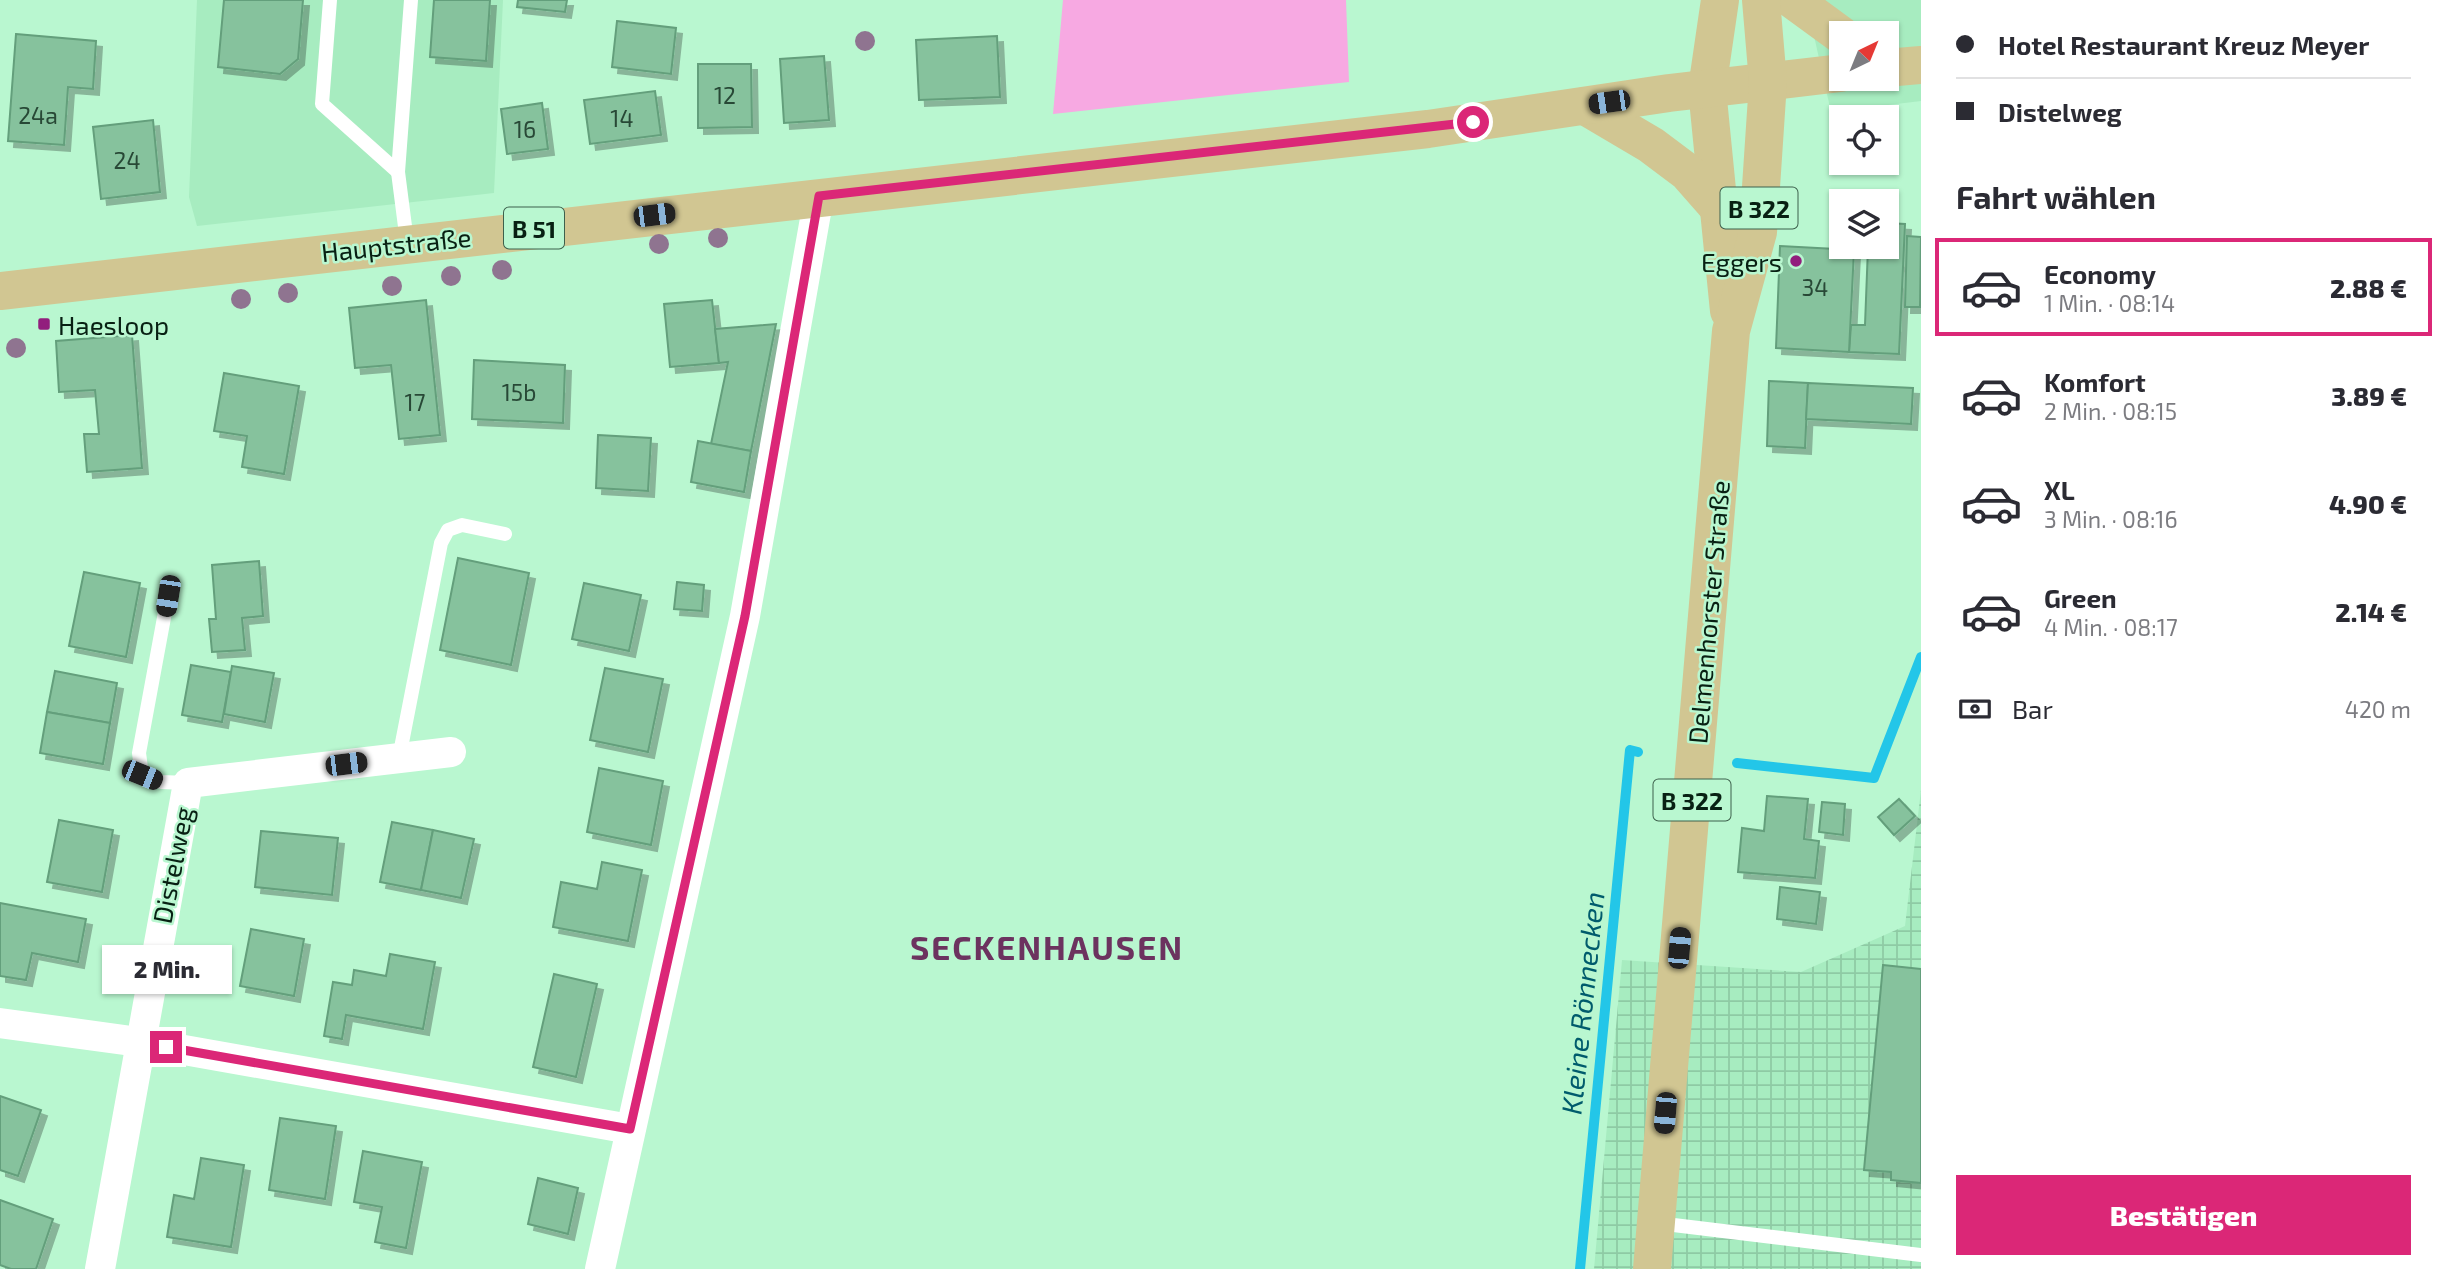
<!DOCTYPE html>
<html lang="de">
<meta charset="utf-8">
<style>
body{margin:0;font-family:"Exo 2",sans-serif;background:#f7f7f7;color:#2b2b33;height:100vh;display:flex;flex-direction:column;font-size:26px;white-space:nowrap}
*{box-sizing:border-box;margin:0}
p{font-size:23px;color:#7c7c81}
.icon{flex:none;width:38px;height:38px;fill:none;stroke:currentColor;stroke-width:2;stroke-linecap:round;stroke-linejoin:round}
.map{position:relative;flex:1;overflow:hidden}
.details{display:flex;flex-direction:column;background:#fff;width:525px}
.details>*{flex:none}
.guide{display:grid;align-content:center;height:154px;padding:0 35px;background:#fff}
.needle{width:46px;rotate:43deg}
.controls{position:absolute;left:1829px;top:21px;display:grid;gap:14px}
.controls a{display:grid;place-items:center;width:70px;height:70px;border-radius:0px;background:#fff;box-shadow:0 2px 5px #0004;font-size:35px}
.end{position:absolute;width:32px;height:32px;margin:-16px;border:9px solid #db2777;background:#fff;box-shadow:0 0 0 4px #fff}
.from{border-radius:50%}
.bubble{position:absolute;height:49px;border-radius:0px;background:#fff;box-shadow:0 2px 5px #0004;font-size:23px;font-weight:800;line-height:49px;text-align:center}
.car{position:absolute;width:21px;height:42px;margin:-21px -10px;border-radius:9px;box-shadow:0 0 5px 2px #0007;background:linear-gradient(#222 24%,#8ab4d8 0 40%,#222 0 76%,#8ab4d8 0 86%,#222 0)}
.guide b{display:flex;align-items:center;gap:24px;height:66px;font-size:26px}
.guide b+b{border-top:2px solid #e1e1e2}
.guide i{width:18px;height:18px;background:#2b2b33}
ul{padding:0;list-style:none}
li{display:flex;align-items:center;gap:21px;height:98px;margin:0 14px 10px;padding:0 21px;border:4px solid transparent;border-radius:0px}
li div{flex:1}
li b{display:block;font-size:26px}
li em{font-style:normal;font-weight:800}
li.selected{border-color:#db2777}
li>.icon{width:63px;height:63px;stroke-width:1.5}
h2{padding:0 35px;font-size:32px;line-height:84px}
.pay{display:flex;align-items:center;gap:18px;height:77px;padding:0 35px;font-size:26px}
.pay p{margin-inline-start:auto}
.primary-button{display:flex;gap:14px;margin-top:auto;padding:14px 35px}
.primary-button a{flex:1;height:80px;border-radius:0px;background:#db2777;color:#fff;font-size:28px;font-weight:800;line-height:80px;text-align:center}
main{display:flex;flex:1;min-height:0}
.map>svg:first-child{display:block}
.built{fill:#a7ecc0;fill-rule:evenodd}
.industrial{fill:url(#industrial-grid)}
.green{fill:#f7a9e2}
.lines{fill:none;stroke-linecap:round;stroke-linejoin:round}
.stream{stroke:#23c6e8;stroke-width:10}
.building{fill:#86c29d;stroke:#649f7b;stroke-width:2;filter:url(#shadow)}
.lane{stroke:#fff;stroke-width:14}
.street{stroke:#fff;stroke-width:30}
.primary{stroke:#d1c692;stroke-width:38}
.tree{fill:#8f7490}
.route{stroke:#db2777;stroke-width:9}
.poi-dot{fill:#921e7d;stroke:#b9f7d0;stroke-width:2.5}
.labels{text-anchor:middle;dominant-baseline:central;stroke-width:5;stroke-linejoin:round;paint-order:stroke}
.number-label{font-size:23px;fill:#284836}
.shield{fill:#b9f7d0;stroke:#3d604c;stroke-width:2}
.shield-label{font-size:24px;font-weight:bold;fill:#082013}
.street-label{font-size:26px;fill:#082013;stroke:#b9f7d0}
.poi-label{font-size:26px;fill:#082013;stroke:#b9f7d0;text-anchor:end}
.water-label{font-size:28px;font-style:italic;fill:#005b6c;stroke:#b9f7d0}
.district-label{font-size:33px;font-weight:bold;letter-spacing:2px;fill:#6c335f;stroke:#b9f7d0}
</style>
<main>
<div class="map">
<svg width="1921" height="1269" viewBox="0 0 1921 1269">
<defs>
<pattern id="industrial-grid" width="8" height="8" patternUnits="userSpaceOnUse" patternTransform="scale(1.75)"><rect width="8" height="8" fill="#a7ecc0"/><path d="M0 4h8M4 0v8" fill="none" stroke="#8ecaa4"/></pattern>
<filter id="shadow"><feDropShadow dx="6" dy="6" stdDeviation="0" flood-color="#0004"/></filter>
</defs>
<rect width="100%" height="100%" fill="#b9f7d0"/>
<g class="built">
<polygon points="197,0 503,0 494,193 197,226 189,197"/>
<path d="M1806 0H1921V101L1831 112ZM1841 33H1886V79H1841Z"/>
</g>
<polygon class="industrial" points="1921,790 1921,1269 1594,1269 1622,960 1801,972 1905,926"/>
<polygon class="green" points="1063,0 1346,0 1349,82 1053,114"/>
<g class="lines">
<g class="stream">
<polyline points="1737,763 1874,778 1921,657"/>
<polyline points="1580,1269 1630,750 1638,752"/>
</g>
</g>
<g class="building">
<polygon points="224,0 303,0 298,59 280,74 218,67"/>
<polygon points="434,0 490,0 486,61 430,57"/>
<polygon points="518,0 567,0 565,12 517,7"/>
<polygon points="617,21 676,28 671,74 612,67"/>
<polygon points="16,34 96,41 93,89 68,87 64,145 8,141"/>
<polygon points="997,36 1000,97 919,100 916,40"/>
<polygon points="824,56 829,120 784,123 780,59"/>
<polygon points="698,64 751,64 752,127 698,128"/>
<polygon points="655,91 661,135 590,144 584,100"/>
<polygon points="542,103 548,149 507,154 501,109"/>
<polygon points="153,120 160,192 101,199 93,127"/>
<polygon points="1886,223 1905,224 1899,354 1849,352 1851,325 1865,325 1868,247 1886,247"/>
<polygon points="1907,236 1921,237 1920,307 1905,307"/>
<polygon points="1780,246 1854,250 1849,352 1776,348"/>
<polygon points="426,300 440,435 399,439 391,365 355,368 349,308"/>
<polygon points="712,300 719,363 670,367 664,304"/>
<polygon points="776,324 751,451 711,444 728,362 719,363 715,329"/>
<polygon points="132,335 142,468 87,472 84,434 99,434 95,390 59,392 56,341"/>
<polygon points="474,360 565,365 563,423 472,419"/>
<polygon points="224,373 299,386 284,474 242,467 247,436 214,431"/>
<polygon points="1769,381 1808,383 1805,448 1767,446"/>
<polygon points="1808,383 1913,388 1911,424 1806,419"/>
<polygon points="598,435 651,438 648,491 596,488"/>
<polygon points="698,441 751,451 744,492 691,482"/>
<polygon points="458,558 529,573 511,665 440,650"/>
<polygon points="259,561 263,616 242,618 245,650 212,652 209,619 216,619 212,565"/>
<polygon points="84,572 140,583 126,657 69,646"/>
<polygon points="677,582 704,585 702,611 674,609"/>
<polygon points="584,583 641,595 629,651 572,639"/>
<polygon points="191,665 231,672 222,722 182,715"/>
<polygon points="232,666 274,673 265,722 224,714"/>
<polygon points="605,668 663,679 648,752 590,740"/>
<polygon points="55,671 117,683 110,723 47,712"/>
<polygon points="47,712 110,723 103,764 40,753"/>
<polygon points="599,768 663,781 651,845 587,832"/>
<polygon points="1767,796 1808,799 1804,839 1819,841 1815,878 1738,872 1742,828 1764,831"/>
<polygon points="1899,799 1915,816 1894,835 1878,817"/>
<polygon points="1822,802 1845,804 1843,835 1819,832"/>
<polygon points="59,820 113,830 102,892 47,882"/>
<polygon points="392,822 433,830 421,890 380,882"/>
<polygon points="433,830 474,839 461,898 421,890"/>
<polygon points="261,831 338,838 332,895 255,887"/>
<polygon points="602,862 642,870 628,941 553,927 561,882 597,889"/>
<polygon points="1780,887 1820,892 1816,924 1777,919"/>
<polygon points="0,903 86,919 78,962 32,953 26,980 0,976"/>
<polygon points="251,929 304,939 294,996 240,986"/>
<polygon points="390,954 435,962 423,1029 346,1015 342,1039 324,1036 333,982 352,985 354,970 386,976"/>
<polygon points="1883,965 1921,969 1921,1183 1891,1180 1891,1172 1864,1170"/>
<polygon points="554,974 597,984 576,1077 533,1067"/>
<polygon points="0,1096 41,1110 18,1176 0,1170"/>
<polygon points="280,1118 336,1126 325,1199 269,1190"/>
<polygon points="363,1151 422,1162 406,1248 375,1242 382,1207 354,1202"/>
<polygon points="201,1158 244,1165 231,1247 167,1237 174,1195 194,1199"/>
<polygon points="538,1178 578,1188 568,1234 528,1224"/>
<polygon points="0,1200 53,1219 36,1269 11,1269 0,1265"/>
</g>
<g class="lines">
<g class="lane">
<polyline points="330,0 322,104 398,172"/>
<polyline points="407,242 398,172 411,0"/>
<polyline points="168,596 139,753 142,775 161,782 188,783"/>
<polyline points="399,758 441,543 448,530 462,525 505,534"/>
<polyline points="1657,1223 1921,1255"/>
</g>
<g class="street">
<polyline points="0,1023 139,1042 630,1129"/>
<polyline points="100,1269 188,783 451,752"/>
<polyline points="600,1269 745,616 819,196"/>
</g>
<g class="primary">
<polyline points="1720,0 1707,89 1729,311"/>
<polyline points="1793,0 1841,35"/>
<polyline points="1886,68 1921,65"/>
<polyline points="1585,106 1651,145 1687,172 1716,205"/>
<polyline points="0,291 1428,129 1669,93 1841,73"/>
<polyline points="1652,1269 1731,331 1758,232 1768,82 1761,0"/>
</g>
</g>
<g class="tree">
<circle cx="865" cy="41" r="10"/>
<circle cx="718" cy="238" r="10"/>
<circle cx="659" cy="244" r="10"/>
<circle cx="502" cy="270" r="10"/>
<circle cx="451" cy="276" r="10"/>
<circle cx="392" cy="286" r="10"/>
<circle cx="288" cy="293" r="10"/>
<circle cx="241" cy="299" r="10"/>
<circle cx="16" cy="348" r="10"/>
</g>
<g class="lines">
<polyline class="route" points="166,1047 630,1129 745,616 819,196 1473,122"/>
</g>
<g class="poi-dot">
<circle cx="1796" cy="261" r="7"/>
<rect x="37" y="317" width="14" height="14" rx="3.5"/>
</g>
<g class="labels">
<g class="number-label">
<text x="725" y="95">12</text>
<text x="38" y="115">24a</text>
<text x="622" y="118">14</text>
<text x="525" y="129">16</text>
<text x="127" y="160">24</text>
<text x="1815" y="287">34</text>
<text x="519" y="392">15b</text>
<text x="415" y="402">17</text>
</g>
<g class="shield">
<rect x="1720.5" y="187.5" width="77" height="41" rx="5"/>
<rect x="504" y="207.5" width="60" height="41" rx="5"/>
<rect x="1653.5" y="779.5" width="77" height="41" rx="5"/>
</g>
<g class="shield-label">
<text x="1759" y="208">B 322</text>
<text x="534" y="228">B 51</text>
<text x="1692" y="800">B 322</text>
</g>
<g class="street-label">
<text transform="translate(396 244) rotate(-6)">Hauptstraße</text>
<text transform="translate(1708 612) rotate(-85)">Delmenhorster Straße</text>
<text transform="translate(172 865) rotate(-79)">Distelweg</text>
</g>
<g class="poi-label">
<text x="1782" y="261">Eggers</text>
<text x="58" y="324" text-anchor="start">Haesloop</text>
</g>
<g class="water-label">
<text transform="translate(1582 1003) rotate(-84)">Kleine Rönnecken</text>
</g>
<g class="district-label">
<text x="1047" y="947">SECKENHAUSEN</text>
</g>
</g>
</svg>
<div class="controls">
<a><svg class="needle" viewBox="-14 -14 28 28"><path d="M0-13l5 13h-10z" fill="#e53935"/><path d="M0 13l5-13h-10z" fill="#7c7c81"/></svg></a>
<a><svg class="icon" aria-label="locate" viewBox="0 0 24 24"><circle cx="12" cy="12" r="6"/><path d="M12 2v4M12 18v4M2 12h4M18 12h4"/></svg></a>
<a><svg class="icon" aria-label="layers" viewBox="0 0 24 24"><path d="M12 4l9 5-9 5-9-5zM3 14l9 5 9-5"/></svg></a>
</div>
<i class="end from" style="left:1473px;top:122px"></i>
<i class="end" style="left:166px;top:1047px"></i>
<div class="bubble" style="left:102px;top:945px;width:130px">2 Min.</div>
<i class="car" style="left:1609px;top:102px;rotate:262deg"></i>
<i class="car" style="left:654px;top:215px;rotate:83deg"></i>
<i class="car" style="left:168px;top:596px;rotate:189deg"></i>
<i class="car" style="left:346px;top:764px;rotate:83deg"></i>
<i class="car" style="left:142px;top:775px;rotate:112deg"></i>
<i class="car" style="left:1679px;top:948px;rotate:5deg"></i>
<i class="car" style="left:1665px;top:1113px;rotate:185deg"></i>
</div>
<section class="details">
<div class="guide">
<b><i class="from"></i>Hotel Restaurant Kreuz Meyer</b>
<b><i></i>Distelweg</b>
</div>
<h2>Fahrt wählen</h2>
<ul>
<li class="selected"><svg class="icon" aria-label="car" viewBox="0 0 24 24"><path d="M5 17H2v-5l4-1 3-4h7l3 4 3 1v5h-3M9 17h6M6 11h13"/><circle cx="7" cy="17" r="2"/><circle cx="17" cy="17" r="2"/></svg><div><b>Economy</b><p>1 Min. · 08:14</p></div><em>2.88 €</em></li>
<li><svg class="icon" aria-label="car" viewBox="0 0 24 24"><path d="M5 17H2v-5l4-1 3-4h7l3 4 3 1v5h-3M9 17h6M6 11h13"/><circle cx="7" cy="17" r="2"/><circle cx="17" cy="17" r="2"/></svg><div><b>Komfort</b><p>2 Min. · 08:15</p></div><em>3.89 €</em></li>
<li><svg class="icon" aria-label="car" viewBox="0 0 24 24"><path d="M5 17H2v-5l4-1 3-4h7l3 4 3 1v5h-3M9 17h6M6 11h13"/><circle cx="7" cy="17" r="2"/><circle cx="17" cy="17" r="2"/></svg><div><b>XL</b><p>3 Min. · 08:16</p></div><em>4.90 €</em></li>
<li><svg class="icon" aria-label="car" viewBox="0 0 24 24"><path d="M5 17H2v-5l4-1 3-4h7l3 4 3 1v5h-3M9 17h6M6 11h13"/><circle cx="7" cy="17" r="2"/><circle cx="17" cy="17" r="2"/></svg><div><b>Green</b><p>4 Min. · 08:17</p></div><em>2.14 €</em></li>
</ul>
<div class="pay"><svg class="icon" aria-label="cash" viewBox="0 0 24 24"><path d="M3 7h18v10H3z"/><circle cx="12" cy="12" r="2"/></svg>Bar<p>420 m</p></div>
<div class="primary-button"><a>Bestätigen</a></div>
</section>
</main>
